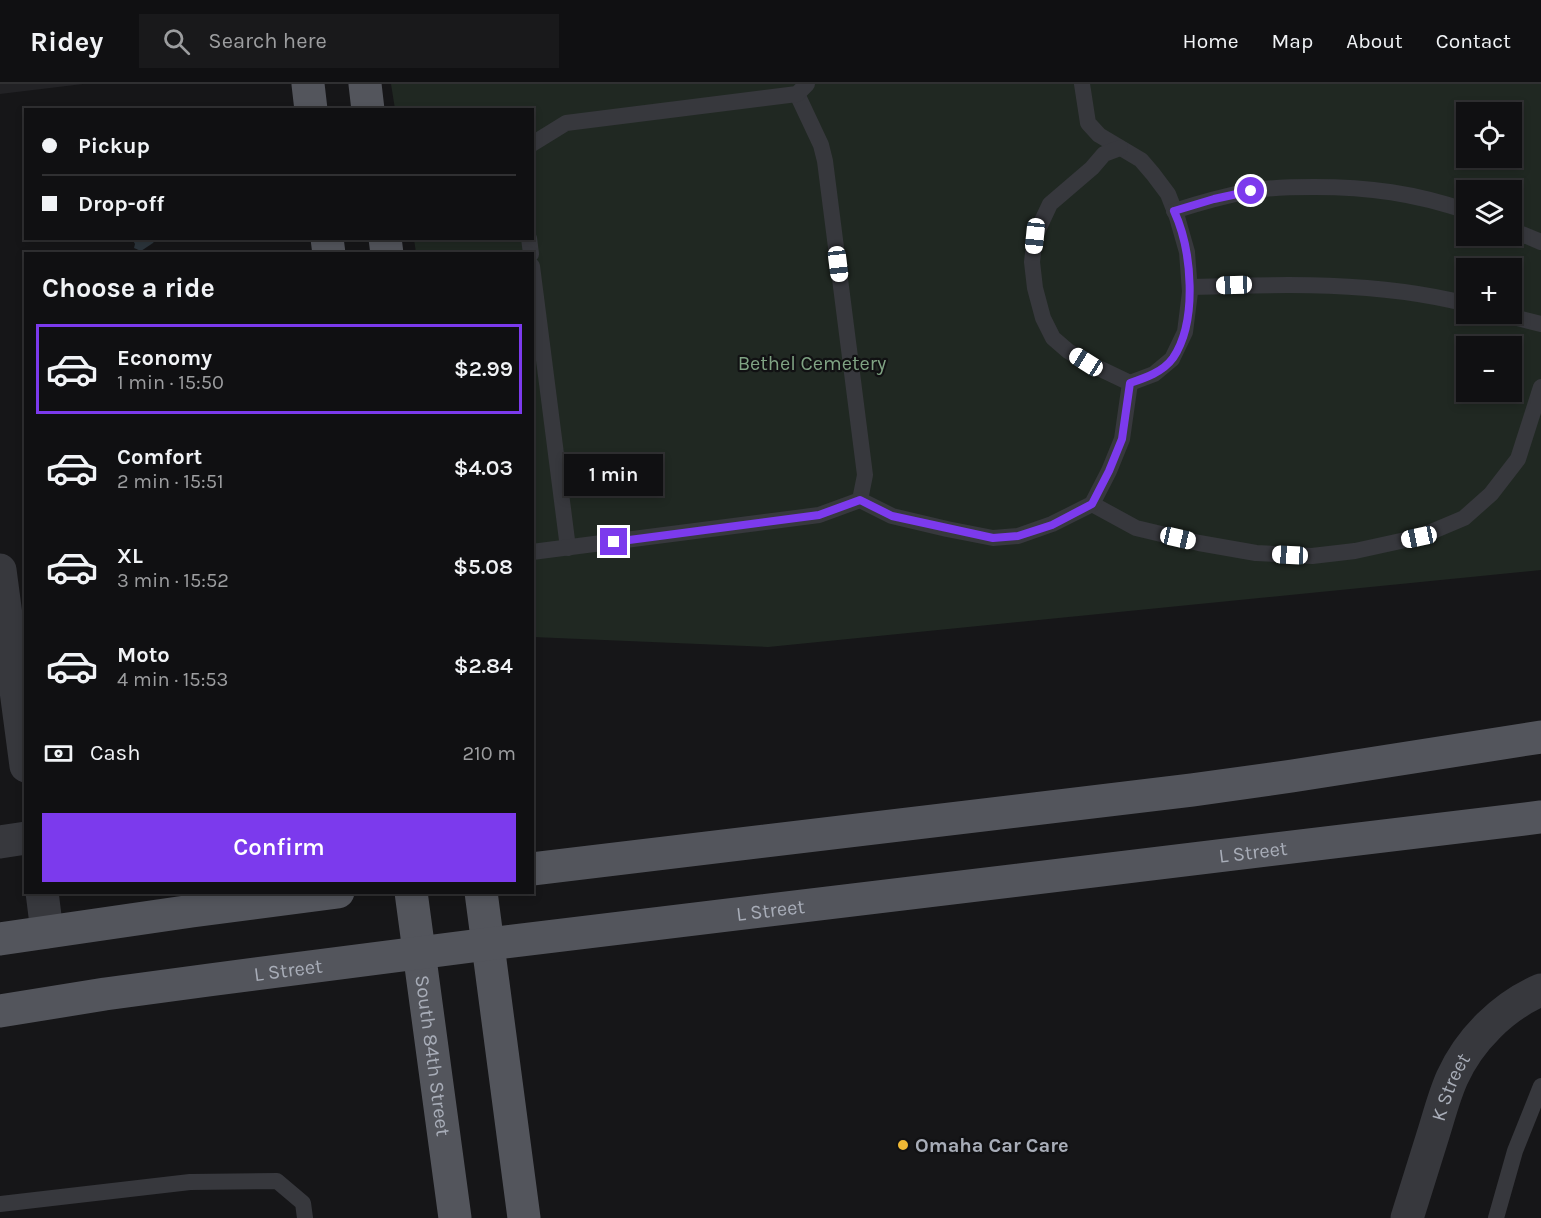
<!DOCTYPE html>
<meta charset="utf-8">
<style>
body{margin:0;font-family:Karla,sans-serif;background:#19191b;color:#f1f3f6;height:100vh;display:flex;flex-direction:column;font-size:22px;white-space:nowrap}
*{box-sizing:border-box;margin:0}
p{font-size:20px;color:#9c9d9f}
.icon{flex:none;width:33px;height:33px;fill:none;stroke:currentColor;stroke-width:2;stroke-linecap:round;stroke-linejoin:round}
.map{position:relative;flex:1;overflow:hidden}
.details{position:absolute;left:24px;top:168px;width:510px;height:642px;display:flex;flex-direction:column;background:#101012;border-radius:0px;box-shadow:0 3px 9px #0003,0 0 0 2px #303032}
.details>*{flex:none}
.guide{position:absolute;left:24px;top:24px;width:510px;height:132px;border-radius:0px;box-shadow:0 3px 9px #0003,0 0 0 2px #303032;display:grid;align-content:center;height:132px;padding:0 18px;background:#101012}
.fabs{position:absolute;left:1456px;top:18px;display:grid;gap:12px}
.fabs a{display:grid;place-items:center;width:66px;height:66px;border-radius:0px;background:#101012;box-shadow:0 3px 9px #0003,0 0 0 2px #303032;font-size:30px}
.end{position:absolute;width:27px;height:27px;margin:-14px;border:8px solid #7c3aed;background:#fff;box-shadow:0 0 0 3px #fff}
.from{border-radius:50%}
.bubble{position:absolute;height:42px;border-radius:0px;background:#101012;box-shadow:0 3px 9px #0003,0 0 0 2px #303032;font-size:20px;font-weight:600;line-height:42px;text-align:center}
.car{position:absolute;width:18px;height:36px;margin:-18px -9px;border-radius:8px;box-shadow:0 0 4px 2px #0007;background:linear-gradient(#fff 24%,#345 0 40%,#fff 0 76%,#345 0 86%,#fff 0)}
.guide b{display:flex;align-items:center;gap:21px;height:57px;font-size:22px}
.guide b+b{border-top:2px solid #303032}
.guide i{width:15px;height:15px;background:#f1f3f6}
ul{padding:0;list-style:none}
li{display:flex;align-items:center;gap:18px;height:90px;margin:0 12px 9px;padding:0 6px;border:3px solid transparent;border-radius:0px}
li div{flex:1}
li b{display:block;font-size:22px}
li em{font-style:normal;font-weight:600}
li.current{border-color:#7c3aed}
li>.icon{width:54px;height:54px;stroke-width:1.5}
h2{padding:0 18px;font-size:27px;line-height:72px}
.pay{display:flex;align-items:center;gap:15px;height:66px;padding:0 18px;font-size:22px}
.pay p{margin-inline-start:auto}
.action{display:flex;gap:12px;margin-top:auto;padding:12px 18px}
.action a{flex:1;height:69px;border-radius:0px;background:#7c3aed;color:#fff;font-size:24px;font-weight:600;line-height:69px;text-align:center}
header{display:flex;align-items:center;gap:36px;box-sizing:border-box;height:84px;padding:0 30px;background:#101012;border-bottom:2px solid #303032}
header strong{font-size:28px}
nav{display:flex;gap:33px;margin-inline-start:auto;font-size:21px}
.search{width:420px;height:54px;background:#19191b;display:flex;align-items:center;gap:15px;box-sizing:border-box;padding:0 21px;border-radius:0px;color:#9c9d9f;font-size:22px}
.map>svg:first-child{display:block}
.built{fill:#222225}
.green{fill:#202822;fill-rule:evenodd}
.water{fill:#2c353c}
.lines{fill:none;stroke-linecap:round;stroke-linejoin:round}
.lane{stroke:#37383d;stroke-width:16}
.street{stroke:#37383d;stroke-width:33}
.primary{stroke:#53555c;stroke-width:33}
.route{stroke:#7c3aed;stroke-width:8}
.poi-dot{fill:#f1b935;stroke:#111113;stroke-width:2}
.labels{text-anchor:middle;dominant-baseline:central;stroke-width:4.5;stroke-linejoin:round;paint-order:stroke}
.park-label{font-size:20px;fill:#7fa383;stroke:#111113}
.street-label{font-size:20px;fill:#a8adb8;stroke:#111113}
.poi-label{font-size:20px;font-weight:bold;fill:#a8adb8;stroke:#111113;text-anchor:start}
</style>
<header>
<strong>Ridey</strong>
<div class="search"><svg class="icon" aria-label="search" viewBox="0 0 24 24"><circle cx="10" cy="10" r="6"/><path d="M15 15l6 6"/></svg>Search here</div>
<nav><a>Home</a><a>Map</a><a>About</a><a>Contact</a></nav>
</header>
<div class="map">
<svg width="1541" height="1134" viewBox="0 0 1541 1134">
<rect width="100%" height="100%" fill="#161618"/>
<polygon class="built" points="0,0 83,0 0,10"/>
<path class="green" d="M391 0H1541V486L768 563 533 553 532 170 416 169 414 155 532 154V26L395 25ZM1467 28H1512V74H1467ZM1467 106H1512V152H1467ZM1467 184H1512V230H1467ZM1467 262H1512V308H1467Z"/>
<polygon class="water" points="132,155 156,155 153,159 141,167 134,164 135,160"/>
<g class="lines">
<g class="lane">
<polyline points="1082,0 1088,39 1099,51 1141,76 1153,90 1168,110 1177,133 1187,168 1190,208 1185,248 1172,275 1154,290 1130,299"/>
<polyline points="797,10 821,61 825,77 865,391 860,416"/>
<polyline points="532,60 566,39 797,10 807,0"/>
<path d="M1174 127C1199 119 1224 112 1250 107 1270 103 1293 103 1314 103 1369 103 1414 109 1467 127"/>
<polyline points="1512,146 1541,158"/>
<polyline points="529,154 531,170"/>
<polyline points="532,182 568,464"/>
<path d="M1190 203C1282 200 1377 197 1467 220"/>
<polyline points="1502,230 1541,240"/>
<polyline points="1092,420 1136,444 1199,459 1256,469 1312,472 1355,467 1419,453 1464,434 1491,410 1518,375 1541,303"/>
<polyline points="532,468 819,431 860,416 892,432 947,445 993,454 1018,452 1052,440 1092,420 1109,387 1122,355 1130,299 1086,278 1068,267 1053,254 1043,234 1035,204 1032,178 1035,152 1050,120 1092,84 1104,70 1120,64"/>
<polyline points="0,1120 190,1098 277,1097 303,1119 305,1134"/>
<polyline points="1496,1134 1515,1067 1541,1002"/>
</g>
<g class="street">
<polyline points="0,486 26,682"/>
<polyline points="0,758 26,754"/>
<polyline points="42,808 47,848"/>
<path id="s1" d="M1407 1134C1416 1106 1424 1079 1433 1051 1439 1032 1444 1012 1452 994 1469 956 1503 922 1541 906"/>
</g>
<g class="primary">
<polyline points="308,0 311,26"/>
<polyline points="365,0 368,26"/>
<polyline points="327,154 329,170"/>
<polyline points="385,154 387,170"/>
<polyline points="532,785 1192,706 1292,692 1541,653"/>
<path id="s2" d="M411 808 455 1134"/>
<polyline points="481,808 524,1134"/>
<polyline points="0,855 192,827 338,808"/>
<path id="s3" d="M0 927 105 910 209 896 488 860 1541 733"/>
</g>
</g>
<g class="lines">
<path class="route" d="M614 458 819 431 860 416 892 432 993 454 1018 452 1052 441 1092 420 1109 387 1122 355 1130 299C1145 294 1163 288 1173 274 1198 237 1192 166 1174 127L1214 115 1251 107"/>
</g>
<circle class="poi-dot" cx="903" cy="1061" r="6"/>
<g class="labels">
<g class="park-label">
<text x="812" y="279">Bethel Cemetery</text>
</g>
<g class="street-label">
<text stroke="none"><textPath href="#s3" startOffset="1263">L Street</textPath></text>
<text stroke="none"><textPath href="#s3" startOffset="777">L Street</textPath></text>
<text stroke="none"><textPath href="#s3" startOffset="291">L Street</textPath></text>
<text stroke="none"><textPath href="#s2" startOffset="165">South 84th Street</textPath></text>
<text stroke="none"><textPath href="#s1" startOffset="138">K Street</textPath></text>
</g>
<g class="poi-label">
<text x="915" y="1061">Omaha Car Care</text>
</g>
</g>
</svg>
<div class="fabs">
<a><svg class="icon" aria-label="locate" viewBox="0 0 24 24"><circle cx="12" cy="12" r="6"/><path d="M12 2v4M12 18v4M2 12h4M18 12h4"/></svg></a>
<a><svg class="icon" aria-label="layers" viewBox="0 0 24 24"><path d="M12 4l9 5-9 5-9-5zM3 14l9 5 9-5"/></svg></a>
<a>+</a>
<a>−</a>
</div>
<i class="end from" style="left:1251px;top:107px"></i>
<i class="end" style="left:614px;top:458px"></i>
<div class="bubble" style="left:564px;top:370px;width:99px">1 min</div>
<i class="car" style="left:1035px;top:152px;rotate:186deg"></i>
<i class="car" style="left:838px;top:180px;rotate:173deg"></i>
<i class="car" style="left:1234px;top:201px;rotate:268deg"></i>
<i class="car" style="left:1086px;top:278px;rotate:302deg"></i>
<i class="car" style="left:1419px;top:453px;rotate:258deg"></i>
<i class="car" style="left:1178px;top:454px;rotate:103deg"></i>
<i class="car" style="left:1290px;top:471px;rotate:273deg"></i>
<div class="guide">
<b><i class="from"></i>Pickup</b>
<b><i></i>Drop-off</b>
</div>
<section class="details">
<h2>Choose a ride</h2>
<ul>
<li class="current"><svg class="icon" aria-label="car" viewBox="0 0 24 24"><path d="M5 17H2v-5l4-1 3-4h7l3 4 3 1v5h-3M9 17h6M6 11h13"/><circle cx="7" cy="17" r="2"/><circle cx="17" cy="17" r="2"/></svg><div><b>Economy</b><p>1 min · 15:50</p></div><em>$2.99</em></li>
<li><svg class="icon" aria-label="car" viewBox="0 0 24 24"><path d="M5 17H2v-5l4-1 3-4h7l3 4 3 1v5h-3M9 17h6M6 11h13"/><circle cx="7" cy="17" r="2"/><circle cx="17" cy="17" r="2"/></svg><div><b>Comfort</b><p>2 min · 15:51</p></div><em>$4.03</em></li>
<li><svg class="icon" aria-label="car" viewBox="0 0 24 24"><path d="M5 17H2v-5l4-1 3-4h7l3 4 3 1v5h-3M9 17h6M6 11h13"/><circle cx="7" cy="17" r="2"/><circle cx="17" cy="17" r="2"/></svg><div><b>XL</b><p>3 min · 15:52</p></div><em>$5.08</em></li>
<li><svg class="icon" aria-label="car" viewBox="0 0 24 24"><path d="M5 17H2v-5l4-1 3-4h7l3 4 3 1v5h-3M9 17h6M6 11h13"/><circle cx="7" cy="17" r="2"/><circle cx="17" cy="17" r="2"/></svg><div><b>Moto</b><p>4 min · 15:53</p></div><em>$2.84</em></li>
</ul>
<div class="pay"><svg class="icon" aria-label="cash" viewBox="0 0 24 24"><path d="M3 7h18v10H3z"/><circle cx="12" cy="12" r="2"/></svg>Cash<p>210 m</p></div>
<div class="action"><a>Confirm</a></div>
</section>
</div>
